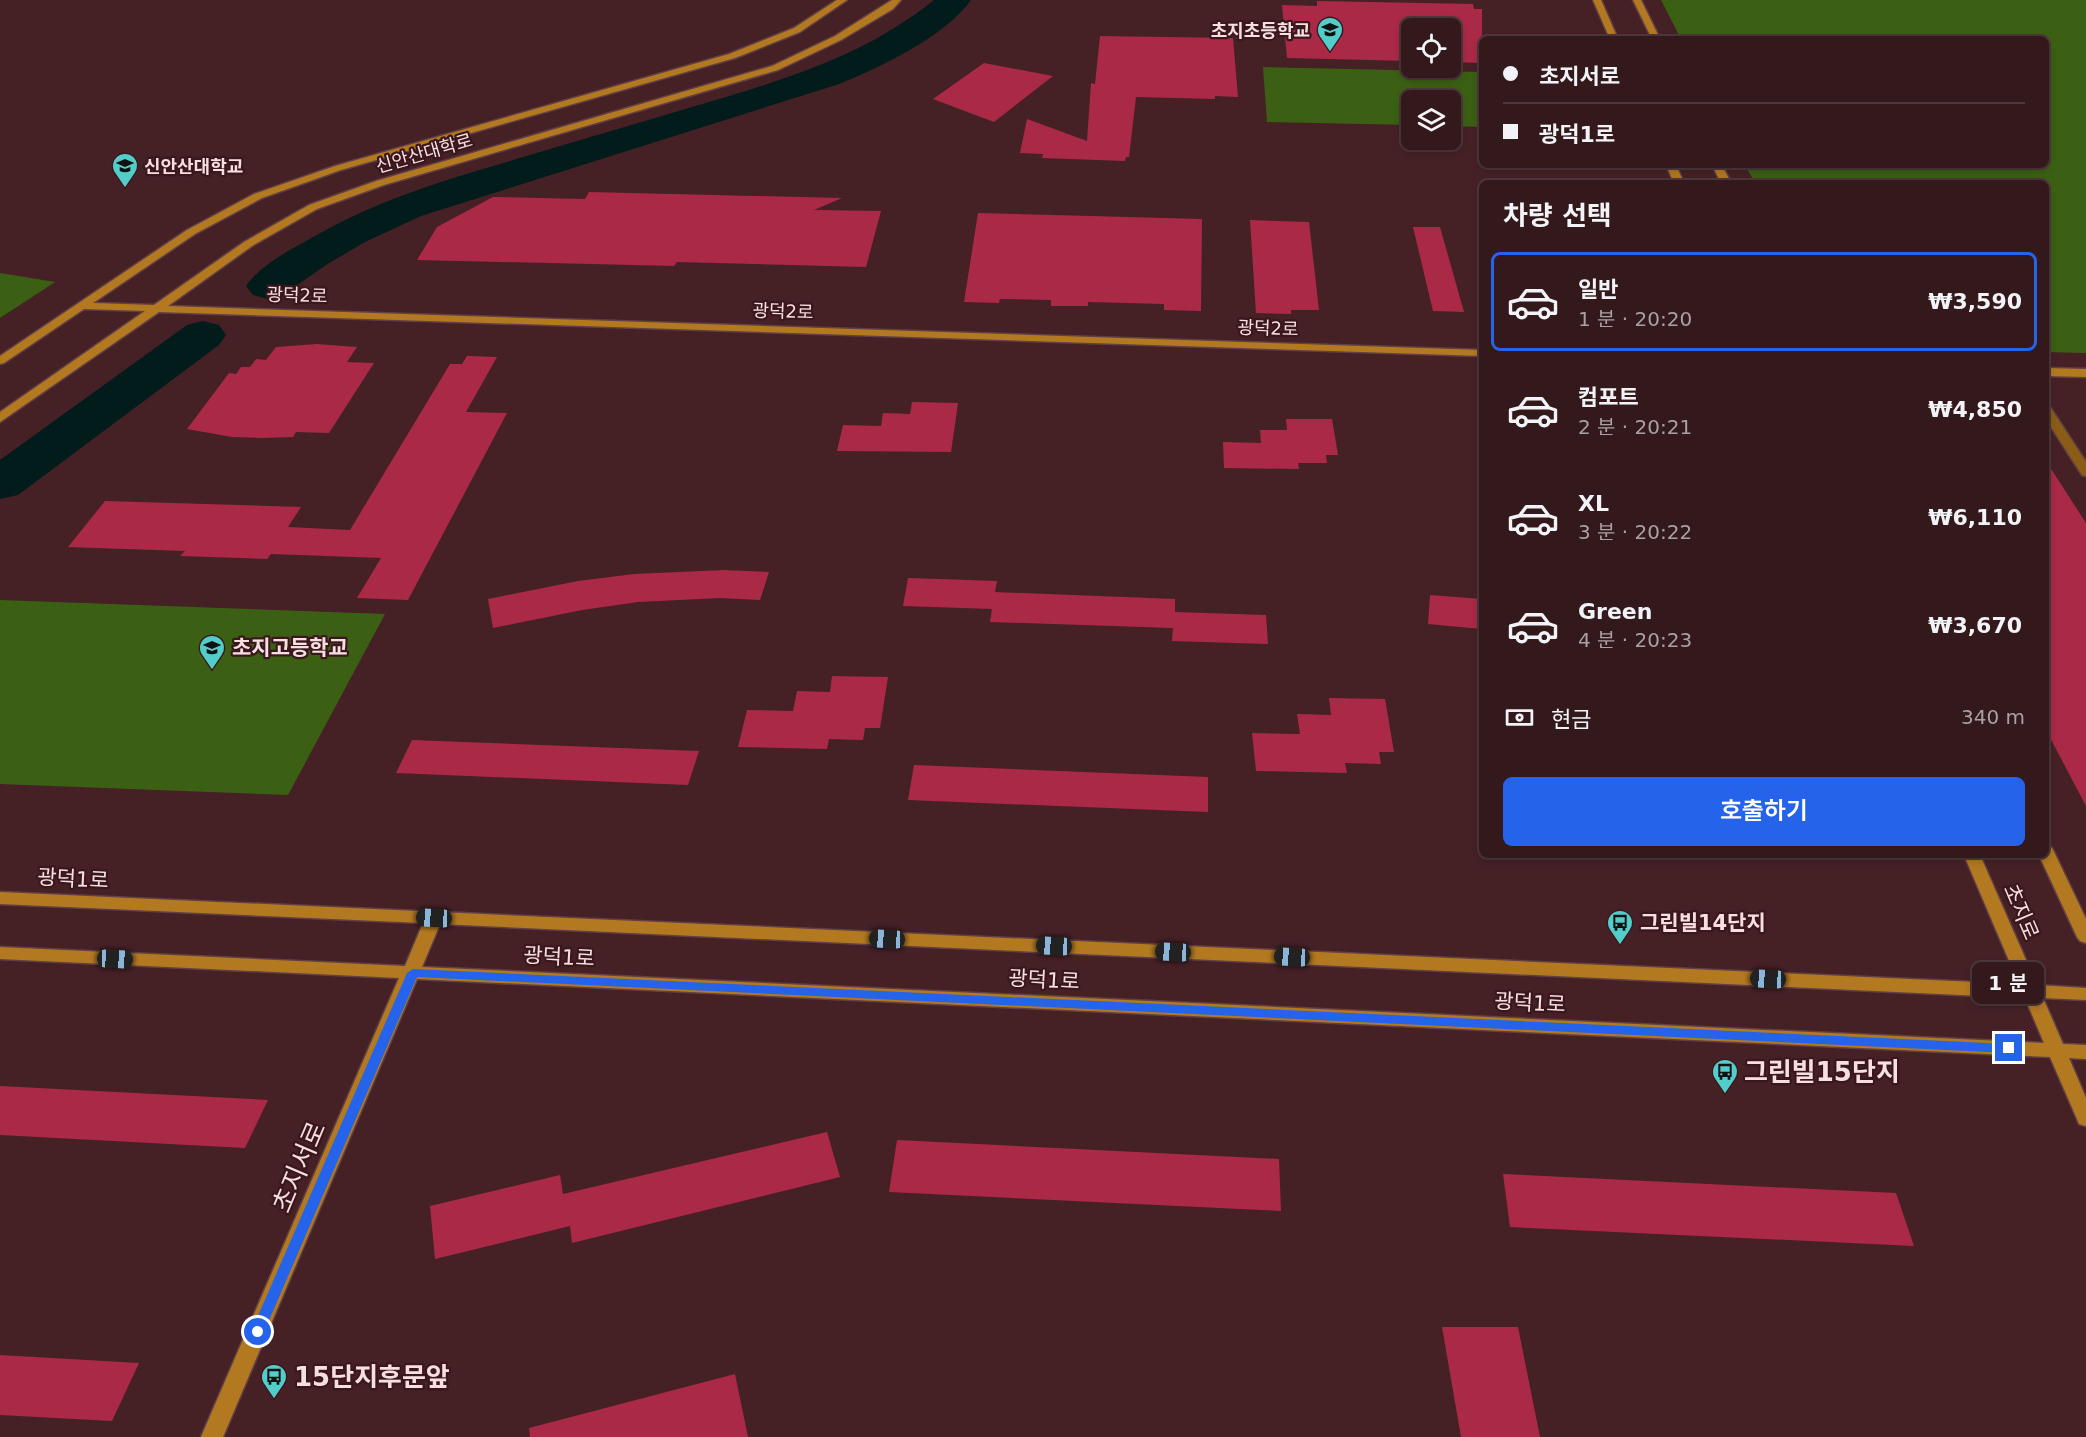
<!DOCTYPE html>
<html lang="ko">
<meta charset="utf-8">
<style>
body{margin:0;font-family:"DejaVu Sans","Noto Sans KR",sans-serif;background:#3f2629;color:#f1f3f6;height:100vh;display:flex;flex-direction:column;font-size:22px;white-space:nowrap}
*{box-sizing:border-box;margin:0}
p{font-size:20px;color:#a9a0a3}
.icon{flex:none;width:33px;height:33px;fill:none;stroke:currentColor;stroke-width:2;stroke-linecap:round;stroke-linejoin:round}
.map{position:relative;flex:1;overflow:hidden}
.drawer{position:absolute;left:1479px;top:180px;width:570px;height:678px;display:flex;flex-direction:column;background:#34191c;border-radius:9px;box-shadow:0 3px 9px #0003,0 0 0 2px #4e383b}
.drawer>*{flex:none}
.guide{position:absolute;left:1479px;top:36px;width:570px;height:132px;border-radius:9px;box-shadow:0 3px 9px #0003,0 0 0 2px #4e383b;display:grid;align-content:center;height:132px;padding:0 24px;background:#34191c}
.fabs{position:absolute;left:1401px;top:18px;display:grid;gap:12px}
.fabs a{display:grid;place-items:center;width:60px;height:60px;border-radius:9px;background:#34191c;box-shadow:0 3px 9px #0003,0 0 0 2px #4e383b;font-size:30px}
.end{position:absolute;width:27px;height:27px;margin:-14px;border:8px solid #2563eb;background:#fff;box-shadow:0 0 0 3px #fff}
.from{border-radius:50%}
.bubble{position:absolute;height:42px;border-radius:9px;background:#34191c;box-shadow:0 3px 9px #0003,0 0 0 2px #4e383b;font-size:20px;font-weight:600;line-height:42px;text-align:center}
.car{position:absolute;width:18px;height:36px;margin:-18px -9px;border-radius:8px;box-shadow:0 0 4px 2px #0007;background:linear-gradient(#222 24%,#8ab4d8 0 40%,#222 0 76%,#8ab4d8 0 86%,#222 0)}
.guide b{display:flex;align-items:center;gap:21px;height:57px;font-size:22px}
.guide b+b{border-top:2px solid #4e383b}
.guide i{width:15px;height:15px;background:#f1f3f6}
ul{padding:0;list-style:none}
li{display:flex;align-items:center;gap:18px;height:99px;margin:0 12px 9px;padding:0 12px;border:3px solid transparent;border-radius:9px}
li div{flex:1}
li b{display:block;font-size:22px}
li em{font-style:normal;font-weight:600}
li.selected{border-color:#2563eb}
li>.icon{width:54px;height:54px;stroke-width:1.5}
h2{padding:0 24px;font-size:27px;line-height:72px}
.pay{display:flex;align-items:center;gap:15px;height:66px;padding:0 24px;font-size:22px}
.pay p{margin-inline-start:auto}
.action{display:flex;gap:12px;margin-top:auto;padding:12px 24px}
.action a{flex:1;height:69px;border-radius:9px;background:#2563eb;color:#fff;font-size:24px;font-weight:600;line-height:69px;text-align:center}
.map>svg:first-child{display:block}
.green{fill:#3b6014}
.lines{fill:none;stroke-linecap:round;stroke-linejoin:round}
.river{fill:#021c1b;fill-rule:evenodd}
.building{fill:#aa2947}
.street-casing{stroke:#613f44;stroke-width:3}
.secondary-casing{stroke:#613f44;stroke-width:3}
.street{fill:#8a5c15;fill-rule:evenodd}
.secondary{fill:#b37920;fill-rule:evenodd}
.route{fill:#2563eb}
.labels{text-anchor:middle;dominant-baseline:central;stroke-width:4.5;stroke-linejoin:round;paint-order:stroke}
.far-poi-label{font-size:18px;font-weight:bold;fill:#f7dfe1;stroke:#3a171c;text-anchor:end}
.far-street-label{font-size:18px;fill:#f7dfe1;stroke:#3a171c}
.poi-label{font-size:21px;font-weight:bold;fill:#f7dfe1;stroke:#3a171c;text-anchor:start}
.street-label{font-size:21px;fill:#f7dfe1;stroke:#3a171c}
.near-poi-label{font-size:26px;font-weight:bold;fill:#f7dfe1;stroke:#3a171c;text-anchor:start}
.near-street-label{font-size:26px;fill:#f7dfe1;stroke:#3a171c}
</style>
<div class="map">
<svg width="2086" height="1437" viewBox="0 0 2086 1437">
<rect width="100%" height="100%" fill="#452126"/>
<g class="green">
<polygon points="1661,0 2086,0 2086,353 2046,352 2046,183 1755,183 1745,165 2046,165 2046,39 1681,39"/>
<polygon points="1263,67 1482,72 1482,127 1451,126 1450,100 1412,100 1411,125 1267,122"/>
<polygon points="0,273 55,282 0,318"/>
<polygon points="0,600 385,614 288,795 0,784"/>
</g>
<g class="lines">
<g class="river">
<path d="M934 0H971C946 36 879 68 839 84L421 216 365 242 326 265 283 295 268 299 253 295 246 286C261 264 292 249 315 236 377 200 445 180 513 160 578 141 644 121 709 102 790 78 867 54 934 0Z"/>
<polygon points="203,321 219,325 226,335 219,345 18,495 0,499 0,460 187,325"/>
</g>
</g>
<g class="building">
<polygon points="1317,1 1473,4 1474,9 1482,9 1482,63 1450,62 1450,28 1412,28 1412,61 1287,58 1282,5 1317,6"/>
<polygon points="1100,36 1233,38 1238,97 1215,96 1215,99 1136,97 1129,157 1126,157 1125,161 1042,158 1043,154 1020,153 1027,119 1087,141 1091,83 1095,84"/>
<polygon points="984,63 1053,76 994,122 933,99"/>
<polygon points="589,192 842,198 814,210 881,211 866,267 677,262 674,266 417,260 437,227 493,197 585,199"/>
<polygon points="978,213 1202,219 1201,311 1164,310 1164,304 1088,302 1088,306 1051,306 1051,300 1000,299 999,303 964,302"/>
<polygon points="1250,220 1309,222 1319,310 1291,310 1291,314 1256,313"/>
<polygon points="1413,227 1440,227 1464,312 1433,311"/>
<polygon points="317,344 357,347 347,362 374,363 329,433 296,432 293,437 262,438 232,437 187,429 229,373 236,374 241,367 250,367 256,359 266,360 276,347"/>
<polygon points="467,356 497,357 466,412 507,413 408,600 357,598 381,558 271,554 267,559 180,556 185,551 68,547 105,501 301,507 288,527 350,530 450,364 462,364"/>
<polygon points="912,402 958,403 951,452 837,451 843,425 881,426 883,413 910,414"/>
<polygon points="1286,419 1332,419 1338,455 1326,455 1327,463 1298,463 1299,469 1224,468 1223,442 1261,443 1260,430 1287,430"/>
<polygon points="2046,461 2086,523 2086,806 2046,730"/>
<polygon points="724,570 769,572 760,600 720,598 638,602 582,610 493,628 488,599 578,581 634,574"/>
<polygon points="908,578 997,581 995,592 1175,599 1175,612 1266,615 1268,644 1172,641 1173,628 990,622 992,609 903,606"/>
<polygon points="1430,595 1482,599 1482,629 1428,624"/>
<polygon points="832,676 888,677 880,728 865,728 863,740 829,739 827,749 738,747 747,710 793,711 797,691 830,692"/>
<polygon points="1329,698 1385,699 1394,752 1379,752 1381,764 1345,763 1347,773 1256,771 1252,733 1300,734 1297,714 1331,715"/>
<polygon points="412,740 699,751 688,785 396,773"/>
<polygon points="914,765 1208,777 1208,812 908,800"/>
<polygon points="0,1086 268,1100 245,1148 0,1135"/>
<polygon points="827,1132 840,1177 572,1243 570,1226 435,1259 430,1206 560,1175 563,1194"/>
<polygon points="897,1140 1279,1159 1281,1211 889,1192"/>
<polygon points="1503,1174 1896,1193 1914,1246 1510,1227"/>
<polygon points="1442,1327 1518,1327 1540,1437 1461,1437"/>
<polygon points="0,1355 139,1363 112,1421 0,1415"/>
<polygon points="735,1374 748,1437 530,1437 529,1428"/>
</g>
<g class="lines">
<defs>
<polygon id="street" points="2046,406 2050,407 2086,462 2086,476 2082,475 2046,419"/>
<g id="secondary">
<polygon points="837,0 847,0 800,32 735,58 341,170 262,198 195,234 93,303 154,305 244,242 309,205 376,181 772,66 835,36 892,0 901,0 893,9 841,40 778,70 384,185 317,209 252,246 168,306 1482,350 1482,356 159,312 0,422 0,412 145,311 84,309 4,363 0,364 0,356 187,230 254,194 335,166 729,54 794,28"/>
<polygon points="1593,0 1601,0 1618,39 1610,39"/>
<polygon points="1633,0 1641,0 1660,39 1652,39"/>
<polygon points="1666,165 1676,165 1684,183 1674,183"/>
<polygon points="1712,165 1722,165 1731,183 1721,183"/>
<polygon points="2046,368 2086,369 2086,377 2046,376"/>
<polygon points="2046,846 2052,848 2054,852 2086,919 2086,943 2080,941 2077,937 2039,855 2046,855"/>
<path d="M1964 855H1980L2037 985 2086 988V1000L2043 998 2063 1044 2086 1045V1059L2069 1058 2086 1098V1126L2079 1124 2077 1119 2050 1057 417 979 223 1437H201L399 978 0 959V947L405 966 423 923 0 904V892L2019 984ZM440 924 2025 998 2044 1043 422 967Z"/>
</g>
</defs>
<use href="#street" class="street-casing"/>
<use href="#secondary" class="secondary-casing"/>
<use href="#street" class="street"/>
<use href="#secondary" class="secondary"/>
</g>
<polygon class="route" points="413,969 2009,1044 2015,1048 2009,1053 417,977 264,1332 262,1336 253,1336 251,1332 407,973"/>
<defs>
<symbol id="school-pin" viewBox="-11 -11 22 30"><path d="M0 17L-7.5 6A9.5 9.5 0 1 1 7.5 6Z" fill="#53cdca" stroke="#3a171c"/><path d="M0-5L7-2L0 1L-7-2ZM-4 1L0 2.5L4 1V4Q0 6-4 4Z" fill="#111"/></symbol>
<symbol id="bus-pin" viewBox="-11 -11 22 30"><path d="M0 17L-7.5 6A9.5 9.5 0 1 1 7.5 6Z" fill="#53cdca" stroke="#3a171c"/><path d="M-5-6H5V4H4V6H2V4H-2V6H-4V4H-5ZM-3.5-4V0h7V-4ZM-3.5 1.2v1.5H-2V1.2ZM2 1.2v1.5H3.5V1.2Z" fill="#111"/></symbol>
</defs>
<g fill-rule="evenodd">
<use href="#school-pin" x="1315" y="15" width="30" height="40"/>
<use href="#school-pin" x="110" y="151" width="30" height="40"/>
<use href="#school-pin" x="197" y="633" width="30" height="40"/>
<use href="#bus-pin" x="1605" y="908" width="30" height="40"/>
<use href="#bus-pin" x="1710" y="1057" width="30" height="40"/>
<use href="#bus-pin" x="259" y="1362" width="30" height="40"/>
</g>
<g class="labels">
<g class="far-poi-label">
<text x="1310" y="30">초지초등학교</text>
<text x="144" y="166" text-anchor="start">신안산대학교</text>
</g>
<g class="far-street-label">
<text transform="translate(424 153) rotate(-16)">신안산대학로</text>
<text transform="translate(297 295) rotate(2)">광덕2로</text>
<text transform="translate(783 311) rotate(2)">광덕2로</text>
<text transform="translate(1268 328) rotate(2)">광덕2로</text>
</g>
<g class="poi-label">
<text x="232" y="648">초지고등학교</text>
<text x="1640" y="923">그린빌14단지</text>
</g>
<g class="street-label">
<text transform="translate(73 879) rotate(3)">광덕1로</text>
<text transform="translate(2021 912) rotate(67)">초지로</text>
<text transform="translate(559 957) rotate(3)">광덕1로</text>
<text transform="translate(1044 980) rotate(3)">광덕1로</text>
<text transform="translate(1530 1003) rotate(3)">광덕1로</text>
</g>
<g class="near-poi-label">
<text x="1744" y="1072">그린빌15단지</text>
<text x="294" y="1377">15단지후문앞</text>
</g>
<g class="near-street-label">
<text transform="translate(299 1167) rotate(-67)">초지서로</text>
</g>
</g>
</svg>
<div class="fabs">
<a><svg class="icon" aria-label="locate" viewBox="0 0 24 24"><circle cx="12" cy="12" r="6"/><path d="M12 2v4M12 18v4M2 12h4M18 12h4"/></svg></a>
<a><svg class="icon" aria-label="layers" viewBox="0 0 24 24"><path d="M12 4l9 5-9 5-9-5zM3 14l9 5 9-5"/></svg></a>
</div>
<i class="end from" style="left:258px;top:1332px"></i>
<i class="end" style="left:2009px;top:1048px"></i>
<div class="bubble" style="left:1972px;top:962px;width:72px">1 분</div>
<i class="car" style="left:434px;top:918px;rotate:273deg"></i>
<i class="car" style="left:887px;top:939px;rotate:273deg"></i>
<i class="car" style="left:1054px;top:946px;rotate:273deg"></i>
<i class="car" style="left:1173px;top:952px;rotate:273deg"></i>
<i class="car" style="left:1292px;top:957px;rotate:273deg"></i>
<i class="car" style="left:115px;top:959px;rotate:93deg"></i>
<i class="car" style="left:1768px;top:979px;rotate:273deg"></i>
<div class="guide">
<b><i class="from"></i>초지서로</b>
<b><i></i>광덕1로</b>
</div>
<section class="drawer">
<h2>차량 선택</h2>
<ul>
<li class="selected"><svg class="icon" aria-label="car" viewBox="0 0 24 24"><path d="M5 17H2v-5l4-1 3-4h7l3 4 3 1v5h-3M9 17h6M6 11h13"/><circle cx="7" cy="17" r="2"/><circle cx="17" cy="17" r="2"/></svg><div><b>일반</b><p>1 분 · 20:20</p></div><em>₩3,590</em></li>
<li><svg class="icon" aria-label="car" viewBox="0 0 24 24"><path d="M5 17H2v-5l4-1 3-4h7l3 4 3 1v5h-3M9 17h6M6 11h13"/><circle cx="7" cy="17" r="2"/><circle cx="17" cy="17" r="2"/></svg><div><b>컴포트</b><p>2 분 · 20:21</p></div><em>₩4,850</em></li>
<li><svg class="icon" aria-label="car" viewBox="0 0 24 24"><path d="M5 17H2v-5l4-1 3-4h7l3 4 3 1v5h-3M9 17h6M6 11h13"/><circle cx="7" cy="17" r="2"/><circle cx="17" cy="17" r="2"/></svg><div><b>XL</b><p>3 분 · 20:22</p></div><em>₩6,110</em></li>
<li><svg class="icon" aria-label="car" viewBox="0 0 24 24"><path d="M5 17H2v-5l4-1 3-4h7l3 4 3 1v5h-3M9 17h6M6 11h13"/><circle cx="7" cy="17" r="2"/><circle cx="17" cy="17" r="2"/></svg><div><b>Green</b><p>4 분 · 20:23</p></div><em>₩3,670</em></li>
</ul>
<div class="pay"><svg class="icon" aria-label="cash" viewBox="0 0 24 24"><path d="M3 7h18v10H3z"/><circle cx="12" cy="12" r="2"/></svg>현금<p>340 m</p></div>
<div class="action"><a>호출하기</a></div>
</section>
</div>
